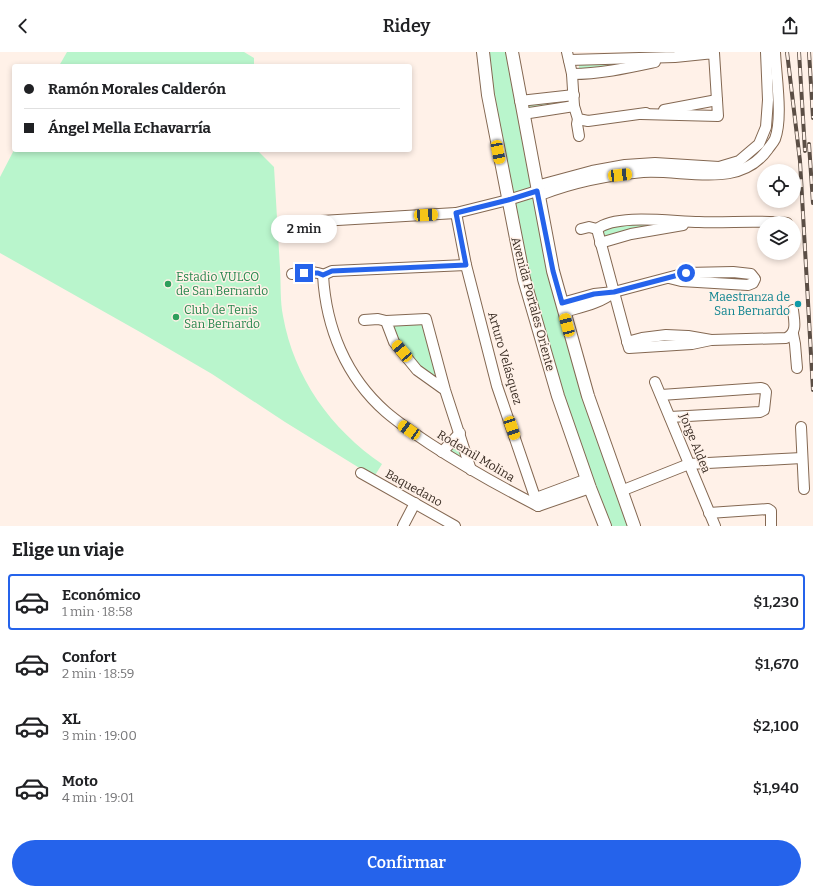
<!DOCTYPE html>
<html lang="es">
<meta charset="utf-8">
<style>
body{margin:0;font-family:Bitter,serif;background:#f6f6f6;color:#202124;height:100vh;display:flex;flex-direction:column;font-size:15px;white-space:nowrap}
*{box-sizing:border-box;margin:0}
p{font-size:13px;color:#757577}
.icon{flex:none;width:22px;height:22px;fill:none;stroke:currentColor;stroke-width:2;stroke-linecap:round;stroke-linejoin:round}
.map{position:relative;height:474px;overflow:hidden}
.panel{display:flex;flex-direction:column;background:#fff;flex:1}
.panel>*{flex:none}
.hud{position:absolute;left:12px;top:12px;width:400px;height:88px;border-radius:4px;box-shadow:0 2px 6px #0003;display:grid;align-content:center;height:88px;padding:0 12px;background:#fff}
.fabs{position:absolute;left:757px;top:112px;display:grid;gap:8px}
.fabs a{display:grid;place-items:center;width:44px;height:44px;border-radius:50%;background:#fff;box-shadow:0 2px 6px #0003;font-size:20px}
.end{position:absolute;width:18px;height:18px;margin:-9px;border:5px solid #2563eb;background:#fff;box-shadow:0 0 0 2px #fff}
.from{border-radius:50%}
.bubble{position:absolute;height:28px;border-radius:14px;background:#fff;box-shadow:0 2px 6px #0003;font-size:13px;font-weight:600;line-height:28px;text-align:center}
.car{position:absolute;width:12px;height:24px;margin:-12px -6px;border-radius:5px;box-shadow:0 0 3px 1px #0007;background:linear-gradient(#f5c518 24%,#345 0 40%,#f5c518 0 76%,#345 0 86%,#f5c518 0)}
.hud b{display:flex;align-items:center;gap:14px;height:38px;font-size:15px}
.hud b+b{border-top:1px solid #e0e0e0}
.hud i{width:10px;height:10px;background:#202124}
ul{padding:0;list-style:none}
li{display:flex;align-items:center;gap:12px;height:56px;margin:0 8px 6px;padding:0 4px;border:2px solid transparent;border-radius:4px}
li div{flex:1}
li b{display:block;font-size:15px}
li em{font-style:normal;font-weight:600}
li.active{border-color:#2563eb}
li>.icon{width:36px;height:36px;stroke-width:1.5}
h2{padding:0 12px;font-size:18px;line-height:48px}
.button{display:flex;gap:8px;margin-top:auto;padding:8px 12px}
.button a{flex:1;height:46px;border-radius:24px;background:#2563eb;color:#fff;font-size:16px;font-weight:600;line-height:46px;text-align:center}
header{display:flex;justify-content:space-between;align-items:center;height:52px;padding:0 12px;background:#fff;font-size:18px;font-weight:600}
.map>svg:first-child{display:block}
.green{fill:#b9f5cc}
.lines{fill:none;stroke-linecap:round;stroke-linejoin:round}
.minor-casing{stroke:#846852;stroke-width:12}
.tertiary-casing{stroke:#846852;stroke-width:14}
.minor{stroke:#fff;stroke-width:10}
.tertiary{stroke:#fff;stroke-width:12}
.rail-casing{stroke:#5b4e45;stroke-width:4}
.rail{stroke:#fff1e8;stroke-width:2.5;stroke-dasharray:8;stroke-linecap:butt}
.route{stroke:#2563eb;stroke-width:5}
.leisure-dot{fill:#2e9e5b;stroke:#fff1e8;stroke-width:1.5}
.culture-dot{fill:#0f9aa8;stroke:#fff1e8;stroke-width:1.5}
.labels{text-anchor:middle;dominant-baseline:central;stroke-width:3;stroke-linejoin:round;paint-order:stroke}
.leisure-label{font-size:12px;fill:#27864d;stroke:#fff1e8;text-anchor:start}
.culture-label{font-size:12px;fill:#0d838f;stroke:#fff1e8;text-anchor:end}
.street-label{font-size:12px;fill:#382b22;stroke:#fff1e8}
</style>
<header><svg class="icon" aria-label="back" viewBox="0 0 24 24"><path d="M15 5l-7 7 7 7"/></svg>Ridey<svg class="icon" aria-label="share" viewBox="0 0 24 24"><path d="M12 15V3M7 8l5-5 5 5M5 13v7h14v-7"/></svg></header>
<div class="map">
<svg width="813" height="474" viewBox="0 0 813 474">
<rect width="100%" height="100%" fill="#fff1e8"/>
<g class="green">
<polygon points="67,0 244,0 254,6 254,14 59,14"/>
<polygon points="489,0 510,0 552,224 632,474 608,474 568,359 517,182 492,32"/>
<polygon points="638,10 579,20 579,11"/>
<polygon points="569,46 570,52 528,57 527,52"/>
<path d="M14 98H257L274 115C276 149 278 182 280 216 281 232 280 249 283 264 294 326 331 377 382 412L374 425 285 370 212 322 140 280 0 201V125Z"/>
<polygon points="672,168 604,184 602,175"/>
<polygon points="423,271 439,330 422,317 398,290 390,273"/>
<polygon points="459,388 465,410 450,399"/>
</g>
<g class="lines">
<defs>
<g id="minor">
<polyline points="567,0 572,22 574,54 578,67 588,69 646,61"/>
<polyline points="569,8 675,5 714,1 718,64 641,62"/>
<path d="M572 22C600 22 627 16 655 10"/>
<polyline points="520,49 574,43"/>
<polyline points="664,58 717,48"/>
<polyline points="523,62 574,54"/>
<polyline points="578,67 577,72 579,84"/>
<path d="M537 139 543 142C574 130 610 123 643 120 685 117 739 138 768 97 770 94 773 91 775 87 783 66 776 24 775 0"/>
<polyline points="456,161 466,213 497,334 538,454"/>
<polyline points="287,171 456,161 508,148 537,139 540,133 592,119 625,113 655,111 719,115 739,109 759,92 766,75 768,48 766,0"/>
<polyline points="581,177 589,175 597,177"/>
<polyline points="597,177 629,296 692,292 711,288"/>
<path d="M597 177C617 161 674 170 699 170 728 171 758 168 787 171"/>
<polyline points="600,191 631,182 683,173"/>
<path d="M292 222C301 221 315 218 323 223"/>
<path d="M323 223C326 276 346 325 386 360 400 372 415 382 430 392 465 415 501 435 538 454L590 436"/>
<polyline points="323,223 332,219 466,213"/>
<polyline points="562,251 594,242 614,240 686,221 733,220 751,222 755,227 753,231 748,233 681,229 669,226"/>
<path d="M564 260C581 255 599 252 614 240"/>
<polyline points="364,268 378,267 386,269"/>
<polyline points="793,282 795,292 797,316"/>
<path d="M627 290 642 286 666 283 688 284 711 288 786 286C798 281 794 268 793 258"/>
<polyline points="655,330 715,474"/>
<polyline points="445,338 417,318 394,290 386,269 426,267 445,338 471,418"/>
<polyline points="661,343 761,336 764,337 766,340 764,358 760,360 670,365"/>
<polyline points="801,375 804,437"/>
<polyline points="442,400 460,381"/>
<polyline points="361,421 455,474"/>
<polyline points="621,439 689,412 802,406"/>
<polyline points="536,446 587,427"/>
<polyline points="709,461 768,457 771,459 771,474"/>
<polyline points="403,474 415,451"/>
</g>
<g id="tertiary">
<polyline points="483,0 488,43 524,227 558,344 590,436 605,474"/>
<polyline points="512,0 553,219 588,344 634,474"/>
</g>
</defs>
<use href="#minor" class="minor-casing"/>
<use href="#tertiary" class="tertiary-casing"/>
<use href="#minor" class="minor"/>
<use href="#tertiary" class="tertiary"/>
<defs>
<g id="rail">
<polyline points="787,0 800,109 813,338"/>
<polyline points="799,0 805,99"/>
<polyline points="809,0 813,66"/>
<polyline points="809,92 813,151"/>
</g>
</defs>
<use href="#rail" class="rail-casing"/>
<use href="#rail" class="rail"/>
</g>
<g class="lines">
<polyline class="route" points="304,221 318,221 323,223 332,219 466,213 456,161 508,148 537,139 553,219 562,251 594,242 614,240 686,221"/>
</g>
<g class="leisure-dot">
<circle cx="168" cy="232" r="4"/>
<circle cx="176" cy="265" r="4"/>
</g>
<circle class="culture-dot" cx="798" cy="252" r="4"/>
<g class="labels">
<g class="leisure-label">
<text x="176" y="225">Estadio VULCO<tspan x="176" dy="14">de San Bernardo</tspan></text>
<text x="184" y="258">Club de Tenis<tspan x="184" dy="14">San Bernardo</tspan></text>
</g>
<g class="culture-label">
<text x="790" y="245">Maestranza de<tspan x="790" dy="14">San Bernardo</tspan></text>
</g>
<g class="street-label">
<text transform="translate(533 252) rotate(75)">Avenida Portales Oriente</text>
<text transform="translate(505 306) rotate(74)">Arturo Velásquez</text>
<text transform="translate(695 391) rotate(68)">Jorge Aldea</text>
<text transform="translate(476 404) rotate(31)">Rodemil Molina</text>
<text transform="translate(414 436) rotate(29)">Baquedano</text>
</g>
</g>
</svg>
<div class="fabs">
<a><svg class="icon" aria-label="locate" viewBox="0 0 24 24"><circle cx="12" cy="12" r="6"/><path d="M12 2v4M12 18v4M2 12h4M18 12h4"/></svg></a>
<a><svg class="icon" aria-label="layers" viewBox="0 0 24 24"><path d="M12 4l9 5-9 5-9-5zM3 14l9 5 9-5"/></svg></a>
</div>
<i class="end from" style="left:686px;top:221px"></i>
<i class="end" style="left:304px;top:221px"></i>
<div class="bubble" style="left:271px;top:163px;width:66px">2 min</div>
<i class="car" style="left:498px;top:100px;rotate:169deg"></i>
<i class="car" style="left:620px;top:123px;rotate:84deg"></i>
<i class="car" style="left:426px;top:163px;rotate:87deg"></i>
<i class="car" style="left:567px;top:273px;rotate:345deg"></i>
<i class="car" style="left:402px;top:299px;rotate:320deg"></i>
<i class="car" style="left:512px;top:376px;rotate:161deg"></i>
<i class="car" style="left:409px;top:378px;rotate:305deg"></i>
<div class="hud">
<b><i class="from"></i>Ramón Morales Calderón</b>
<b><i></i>Ángel Mella Echavarría</b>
</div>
</div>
<section class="panel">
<h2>Elige un viaje</h2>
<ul>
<li class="active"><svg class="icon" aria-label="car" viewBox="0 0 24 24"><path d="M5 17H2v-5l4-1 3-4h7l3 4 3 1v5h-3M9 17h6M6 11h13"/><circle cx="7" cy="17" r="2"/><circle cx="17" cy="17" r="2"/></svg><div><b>Económico</b><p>1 min · 18:58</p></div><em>$1,230</em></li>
<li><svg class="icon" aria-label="car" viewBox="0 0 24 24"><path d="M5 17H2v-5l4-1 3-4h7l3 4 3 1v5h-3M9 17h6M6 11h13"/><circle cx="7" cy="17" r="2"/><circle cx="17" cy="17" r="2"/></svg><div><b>Confort</b><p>2 min · 18:59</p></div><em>$1,670</em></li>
<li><svg class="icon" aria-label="car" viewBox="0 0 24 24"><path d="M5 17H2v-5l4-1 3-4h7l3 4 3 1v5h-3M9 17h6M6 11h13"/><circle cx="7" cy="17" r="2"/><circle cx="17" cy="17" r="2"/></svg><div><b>XL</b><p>3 min · 19:00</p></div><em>$2,100</em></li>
<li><svg class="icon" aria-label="car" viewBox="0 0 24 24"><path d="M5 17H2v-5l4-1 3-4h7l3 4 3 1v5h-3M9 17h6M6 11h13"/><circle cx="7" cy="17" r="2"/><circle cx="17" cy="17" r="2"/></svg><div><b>Moto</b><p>4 min · 19:01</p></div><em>$1,940</em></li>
</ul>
<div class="button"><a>Confirmar</a></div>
</section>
